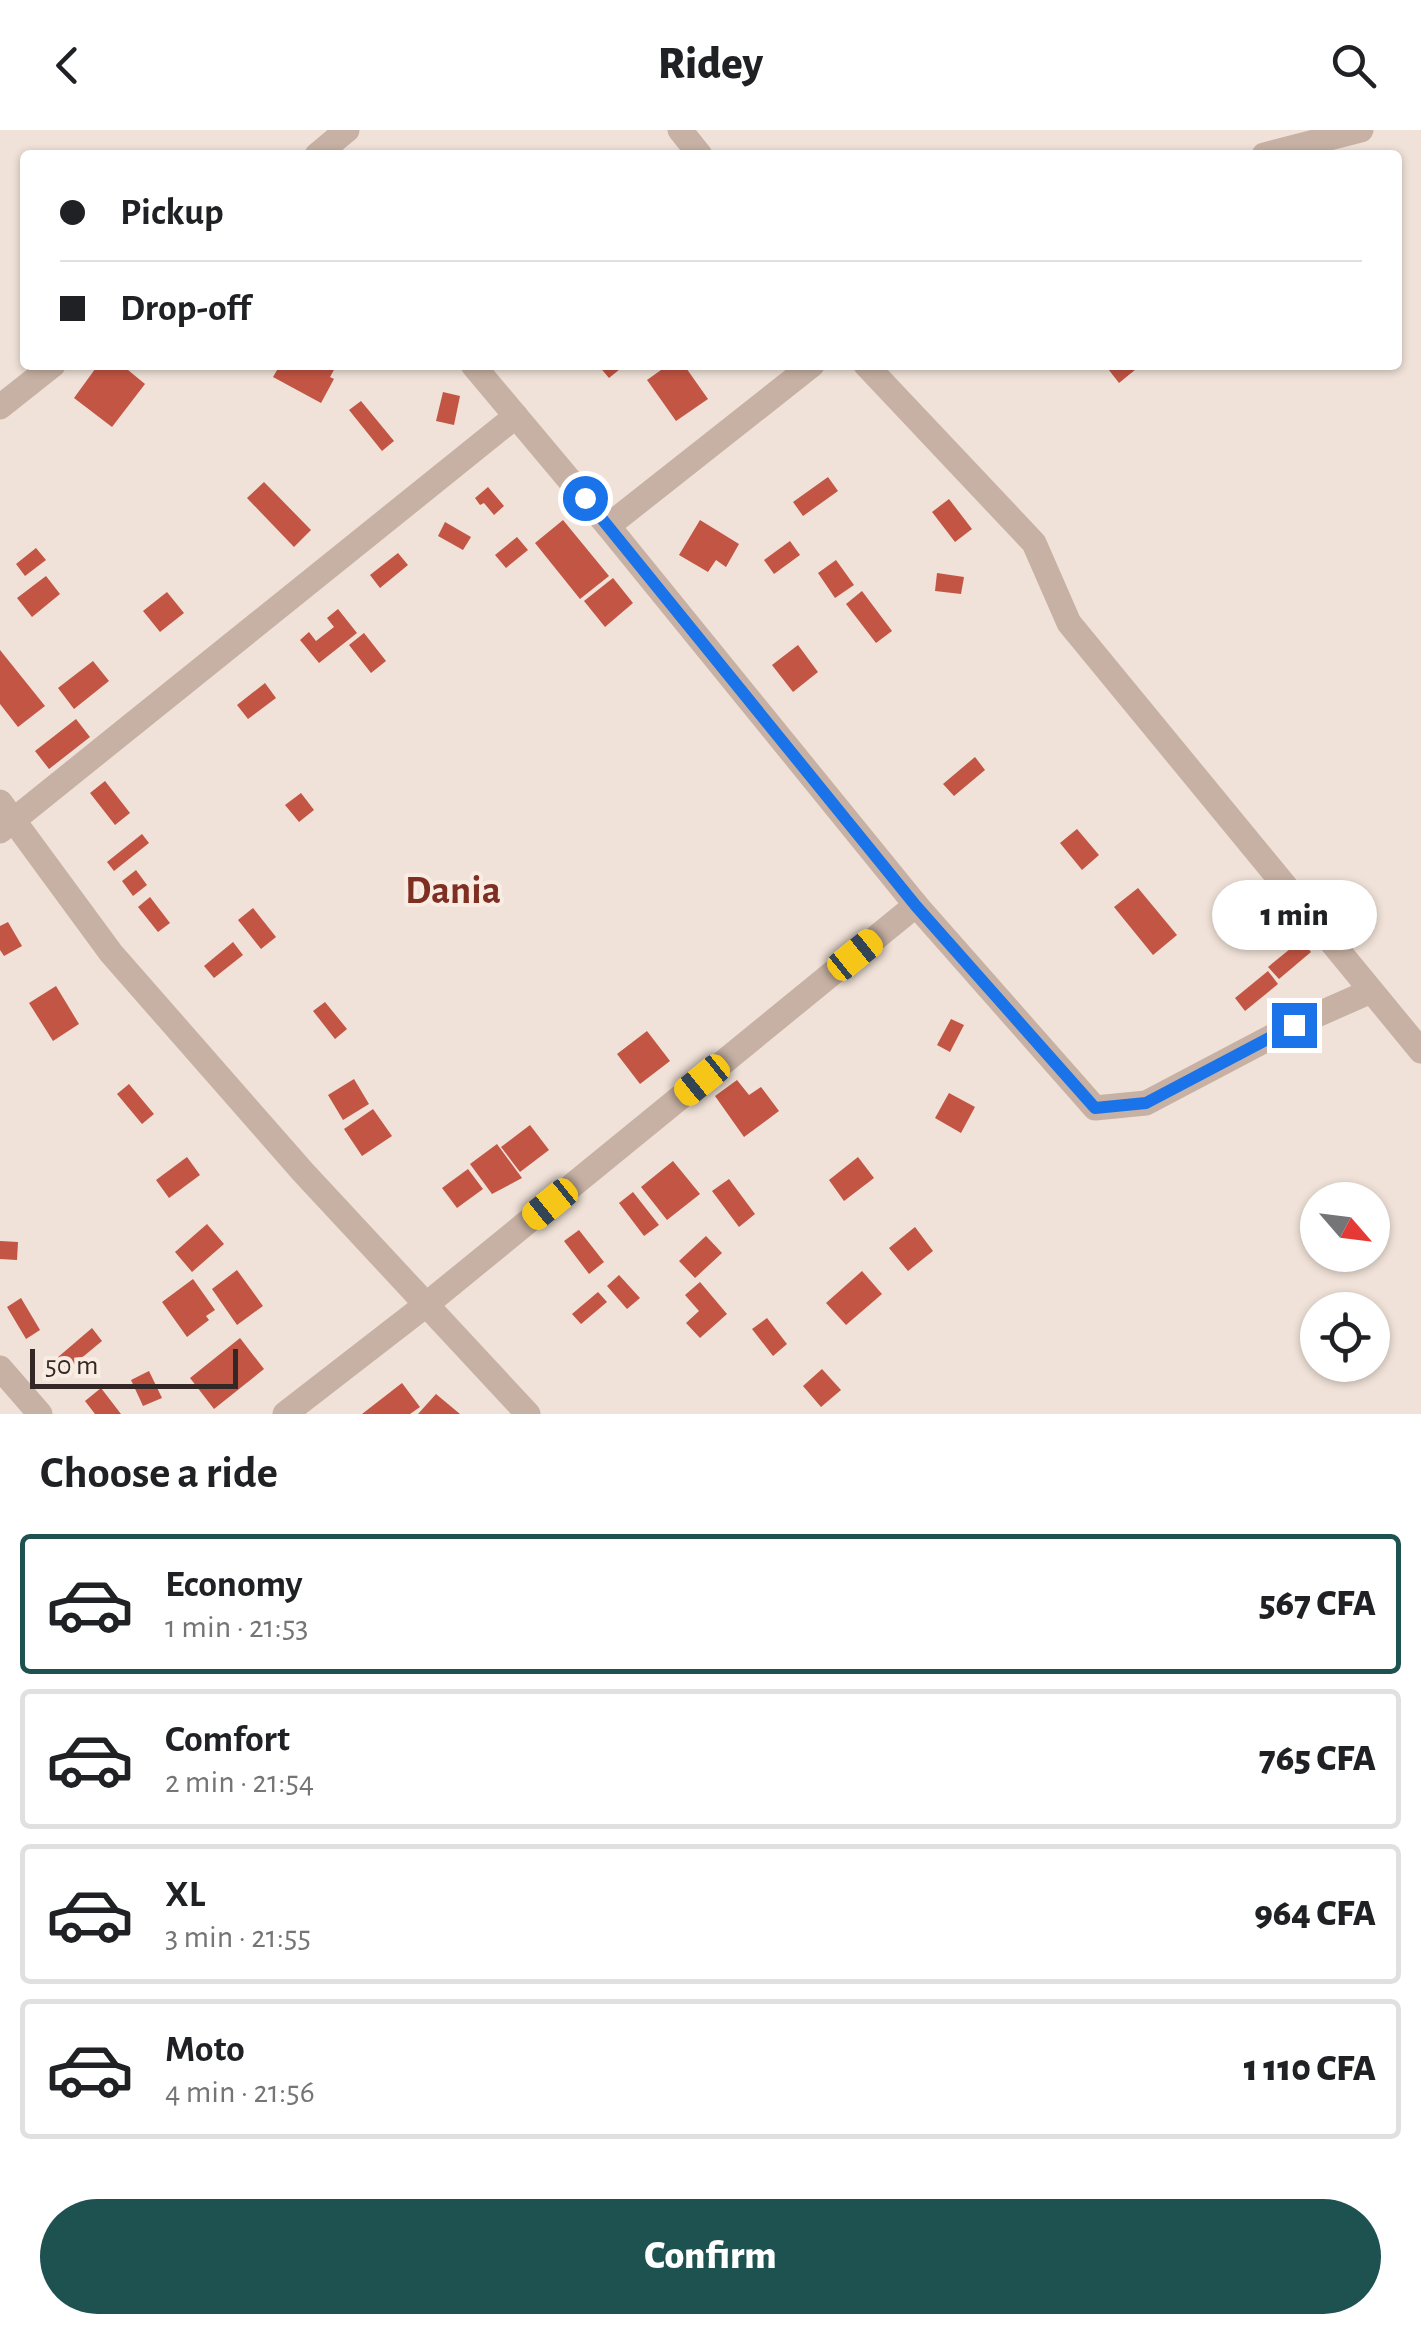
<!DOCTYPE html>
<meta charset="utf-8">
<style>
body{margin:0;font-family:"Alegreya Sans",sans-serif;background:#f6f6f6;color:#202124;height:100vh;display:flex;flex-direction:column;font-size:38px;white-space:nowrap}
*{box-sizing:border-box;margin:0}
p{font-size:32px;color:#757577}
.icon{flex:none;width:55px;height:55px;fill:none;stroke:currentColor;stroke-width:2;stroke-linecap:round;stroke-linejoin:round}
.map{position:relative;height:1284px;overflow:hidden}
.side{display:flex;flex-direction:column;background:#fff;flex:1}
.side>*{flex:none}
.banner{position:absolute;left:20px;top:20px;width:1382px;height:220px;border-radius:10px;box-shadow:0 2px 8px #0004;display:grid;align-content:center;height:220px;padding:0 40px;background:#fff}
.needle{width:65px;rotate:118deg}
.controls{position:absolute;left:1300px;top:1052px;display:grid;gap:20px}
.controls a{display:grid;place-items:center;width:90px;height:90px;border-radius:50%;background:#fff;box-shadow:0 2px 8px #0004;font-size:50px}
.scale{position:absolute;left:30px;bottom:25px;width:208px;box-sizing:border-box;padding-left:10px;border:5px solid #332826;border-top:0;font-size:28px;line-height:35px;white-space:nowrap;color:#332826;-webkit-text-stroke:8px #f8ece3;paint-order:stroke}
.end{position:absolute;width:45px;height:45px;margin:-22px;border:12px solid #1a73e8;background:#fff;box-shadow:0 0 0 5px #fff}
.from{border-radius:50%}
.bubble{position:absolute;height:70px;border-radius:35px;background:#fff;box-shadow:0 2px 8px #0004;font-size:32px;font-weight:800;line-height:70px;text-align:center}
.car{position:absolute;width:30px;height:60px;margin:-30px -15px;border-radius:12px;box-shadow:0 0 8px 2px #0007;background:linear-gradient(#f5c518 24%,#345 0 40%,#f5c518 0 76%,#345 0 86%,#f5c518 0)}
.banner b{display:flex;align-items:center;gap:35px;height:95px;font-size:38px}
.banner b+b{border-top:2px solid #e0e0e0}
.banner i{width:25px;height:25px;background:#202124}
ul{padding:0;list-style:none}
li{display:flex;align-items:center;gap:30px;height:140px;margin:0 20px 15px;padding:0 20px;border:5px solid #e0e0e0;border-radius:10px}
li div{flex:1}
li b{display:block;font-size:38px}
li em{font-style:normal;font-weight:800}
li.selected{border-color:#1d5250}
li>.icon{width:90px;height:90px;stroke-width:1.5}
h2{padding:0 40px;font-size:45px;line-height:120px}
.primary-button{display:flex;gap:20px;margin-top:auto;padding:20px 40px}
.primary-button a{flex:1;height:115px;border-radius:60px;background:#1d5250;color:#fff;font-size:40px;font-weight:800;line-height:115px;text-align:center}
header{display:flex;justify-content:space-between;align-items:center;height:130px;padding:0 40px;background:#fff;font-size:45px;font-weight:800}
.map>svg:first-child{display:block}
.building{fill:#c25544}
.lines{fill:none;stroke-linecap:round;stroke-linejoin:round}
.minor{stroke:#c7b1a4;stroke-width:25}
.tertiary{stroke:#c7b1a4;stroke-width:25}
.route{stroke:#1a73e8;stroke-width:12}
.labels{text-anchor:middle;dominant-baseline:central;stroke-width:8;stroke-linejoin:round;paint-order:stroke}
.district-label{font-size:40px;font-weight:bold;fill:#7f2e22;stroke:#f8ece3}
</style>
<header><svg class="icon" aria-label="back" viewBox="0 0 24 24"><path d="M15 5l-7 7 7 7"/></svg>Ridey<svg class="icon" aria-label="search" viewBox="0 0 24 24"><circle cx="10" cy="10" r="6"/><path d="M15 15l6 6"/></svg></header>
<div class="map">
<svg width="1421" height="1284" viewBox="0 0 1421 1284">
<rect width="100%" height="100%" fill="#f0e2d8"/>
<g class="building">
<polygon points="98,235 122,235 145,254 112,297 74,268"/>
<polygon points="280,235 329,235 335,238 330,247 334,249 321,273 273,247"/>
<polygon points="598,235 625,235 609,248"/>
<polygon points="668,235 684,235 708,269 676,291 647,250"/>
<polygon points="1105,235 1141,235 1119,253"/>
<polygon points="443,262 460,266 454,295 436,291"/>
<polygon points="361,271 394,311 382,321 349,280"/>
<polygon points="828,347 838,361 803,386 793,372"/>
<polygon points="264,352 311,400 294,417 247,368"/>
<polygon points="488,357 504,376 494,385 484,373 480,375 475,368"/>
<polygon points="949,369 972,399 955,412 932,382"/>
<polygon points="563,390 609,446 580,469 535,413"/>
<polygon points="700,390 739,414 726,437 716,430 708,442 679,425"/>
<polygon points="445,392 471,407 463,420 438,406"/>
<polygon points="517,407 528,420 506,438 495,425"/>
<polygon points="790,411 800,425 774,444 764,430"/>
<polygon points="36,418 46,430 25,446 16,434"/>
<polygon points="398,423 408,435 380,458 370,445"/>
<polygon points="836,430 854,455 835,468 818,443"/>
<polygon points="937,443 964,447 961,464 935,461"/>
<polygon points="46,446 60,464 32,487 17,468"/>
<polygon points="613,448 633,473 605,497 584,471"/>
<polygon points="862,461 892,501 876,513 846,474"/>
<polygon points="167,462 184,483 160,502 143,481"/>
<polygon points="338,479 357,503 319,533 300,510 309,502 316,511 334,497 327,488"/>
<polygon points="364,503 386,531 371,543 349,515"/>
<polygon points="798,515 818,542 793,562 772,535"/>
<polygon points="0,520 45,576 18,597 0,574"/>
<polygon points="93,531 109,551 74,579 58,558"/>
<polygon points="265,553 276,568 248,589 237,575"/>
<polygon points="76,589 90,607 49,639 35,621"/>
<polygon points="975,627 985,640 954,666 943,654"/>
<polygon points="105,651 130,683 115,695 90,663"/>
<polygon points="301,663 314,680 299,692 285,675"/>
<polygon points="1077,699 1099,725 1082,740 1060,713"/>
<polygon points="142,704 149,713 114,741 107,732"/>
<polygon points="136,740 147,755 133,766 122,751"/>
<polygon points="1138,758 1177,805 1153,825 1114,777"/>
<polygon points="150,767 170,793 158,802 138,777"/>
<polygon points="253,778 276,807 261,819 238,790"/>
<polygon points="8,792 22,816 4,826 0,820 0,796"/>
<polygon points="1301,810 1311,822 1279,849 1268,837"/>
<polygon points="233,812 243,825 214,848 204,836"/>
<polygon points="1268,841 1278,854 1245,881 1235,868"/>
<polygon points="56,856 79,894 53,911 29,873"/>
<polygon points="325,872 347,899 335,909 313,881"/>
<polygon points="951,889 964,895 950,922 937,915"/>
<polygon points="647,901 670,931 640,954 617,924"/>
<polygon points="354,949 369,974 343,990 328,965"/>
<polygon points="737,950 749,965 761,957 779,981 744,1007 715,966"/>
<polygon points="129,954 154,984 142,994 117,964"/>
<polygon points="949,963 975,977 961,1003 935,988"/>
<polygon points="373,979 392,1006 362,1026 344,999"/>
<polygon points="530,995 549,1020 520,1042 501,1017"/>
<polygon points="497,1014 522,1048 492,1064 470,1034"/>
<polygon points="187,1027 200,1045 169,1068 156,1050"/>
<polygon points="858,1027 874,1048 844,1071 829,1050"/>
<polygon points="673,1031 700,1064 667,1090 641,1057"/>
<polygon points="468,1039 483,1059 457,1078 442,1058"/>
<polygon points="729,1049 755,1084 739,1097 712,1061"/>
<polygon points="633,1062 659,1095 644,1106 619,1073"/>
<polygon points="207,1094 224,1114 192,1142 175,1122"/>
<polygon points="915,1097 933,1121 908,1141 889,1118"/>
<polygon points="579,1100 604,1132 589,1144 564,1111"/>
<polygon points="706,1106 722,1123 695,1148 679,1131"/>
<polygon points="0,1111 18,1112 17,1130 0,1129"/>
<polygon points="237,1140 263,1176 237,1195 212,1159"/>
<polygon points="862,1141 882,1164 846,1195 826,1173"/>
<polygon points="619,1145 640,1168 627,1179 607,1156"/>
<polygon points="193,1149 215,1180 206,1186 209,1190 187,1207 162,1172"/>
<polygon points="700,1152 727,1184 700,1208 686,1193 699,1181 685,1165"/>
<polygon points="598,1162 607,1172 581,1194 572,1184"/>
<polygon points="21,1168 40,1200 26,1209 7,1177"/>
<polygon points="767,1188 787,1214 773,1226 752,1199"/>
<polygon points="92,1198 102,1211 67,1240 57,1228"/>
<polygon points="240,1208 264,1239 214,1279 190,1248"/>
<polygon points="822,1239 841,1260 821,1277 803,1256"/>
<polygon points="149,1241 162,1268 143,1276 131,1250"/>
<polygon points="402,1253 420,1277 410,1284 362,1284"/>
<polygon points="101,1258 121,1284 95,1284 85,1271"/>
<polygon points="436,1264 460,1284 418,1284"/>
</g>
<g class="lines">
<g class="minor">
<polyline points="680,0 700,25"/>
<polyline points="317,25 347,0"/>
<polyline points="1264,25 1361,0"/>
<polyline points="473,235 608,396 916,775 1095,978 1146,973 1294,895 1371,861"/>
<polyline points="866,235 1034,413 1069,493 1421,921"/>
<polyline points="0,277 53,235"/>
<polyline points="608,396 812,235"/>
<polyline points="0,701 516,286"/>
<polyline points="0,1238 40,1284"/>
<polyline points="285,1284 427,1174 916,775"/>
</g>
<polyline class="tertiary" points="0,672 111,823 303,1042 528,1284"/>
</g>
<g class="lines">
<polyline class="route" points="585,368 916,776 1095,978 1146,973 1294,895"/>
</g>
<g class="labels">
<g class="district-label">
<text x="453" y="761">Dania</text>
</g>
</g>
</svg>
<div class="controls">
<a><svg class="needle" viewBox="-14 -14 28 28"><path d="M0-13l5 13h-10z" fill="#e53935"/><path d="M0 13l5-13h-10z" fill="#757577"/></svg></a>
<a><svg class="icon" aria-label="locate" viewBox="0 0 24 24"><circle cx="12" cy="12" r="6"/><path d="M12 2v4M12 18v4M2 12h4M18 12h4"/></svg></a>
</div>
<div class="scale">50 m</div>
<i class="end from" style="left:585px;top:368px"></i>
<i class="end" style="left:1294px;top:895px"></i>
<div class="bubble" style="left:1212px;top:750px;width:165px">1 min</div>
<i class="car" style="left:855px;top:825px;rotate:51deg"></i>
<i class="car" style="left:702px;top:950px;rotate:231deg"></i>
<i class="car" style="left:550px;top:1074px;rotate:231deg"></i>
<div class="banner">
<b><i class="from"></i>Pickup</b>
<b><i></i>Drop-off</b>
</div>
</div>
<section class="side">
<h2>Choose a ride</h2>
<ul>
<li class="selected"><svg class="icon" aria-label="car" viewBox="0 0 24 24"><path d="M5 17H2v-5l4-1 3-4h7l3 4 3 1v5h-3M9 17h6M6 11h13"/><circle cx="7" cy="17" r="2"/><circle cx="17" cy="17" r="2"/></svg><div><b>Economy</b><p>1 min · 21:53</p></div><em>567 CFA</em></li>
<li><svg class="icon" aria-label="car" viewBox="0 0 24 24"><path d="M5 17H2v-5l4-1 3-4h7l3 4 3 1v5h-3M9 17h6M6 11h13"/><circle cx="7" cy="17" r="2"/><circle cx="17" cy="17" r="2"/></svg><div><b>Comfort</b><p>2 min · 21:54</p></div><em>765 CFA</em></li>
<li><svg class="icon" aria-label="car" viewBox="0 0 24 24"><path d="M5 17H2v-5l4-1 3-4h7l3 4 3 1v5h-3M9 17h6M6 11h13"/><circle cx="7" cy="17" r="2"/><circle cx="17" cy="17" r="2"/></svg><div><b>XL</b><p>3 min · 21:55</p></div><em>964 CFA</em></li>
<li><svg class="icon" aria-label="car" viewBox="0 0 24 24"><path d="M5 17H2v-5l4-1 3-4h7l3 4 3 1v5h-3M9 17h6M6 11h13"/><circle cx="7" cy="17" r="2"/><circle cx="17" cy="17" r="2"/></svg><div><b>Moto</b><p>4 min · 21:56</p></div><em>1 110 CFA</em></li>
</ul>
<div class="primary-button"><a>Confirm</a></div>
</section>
